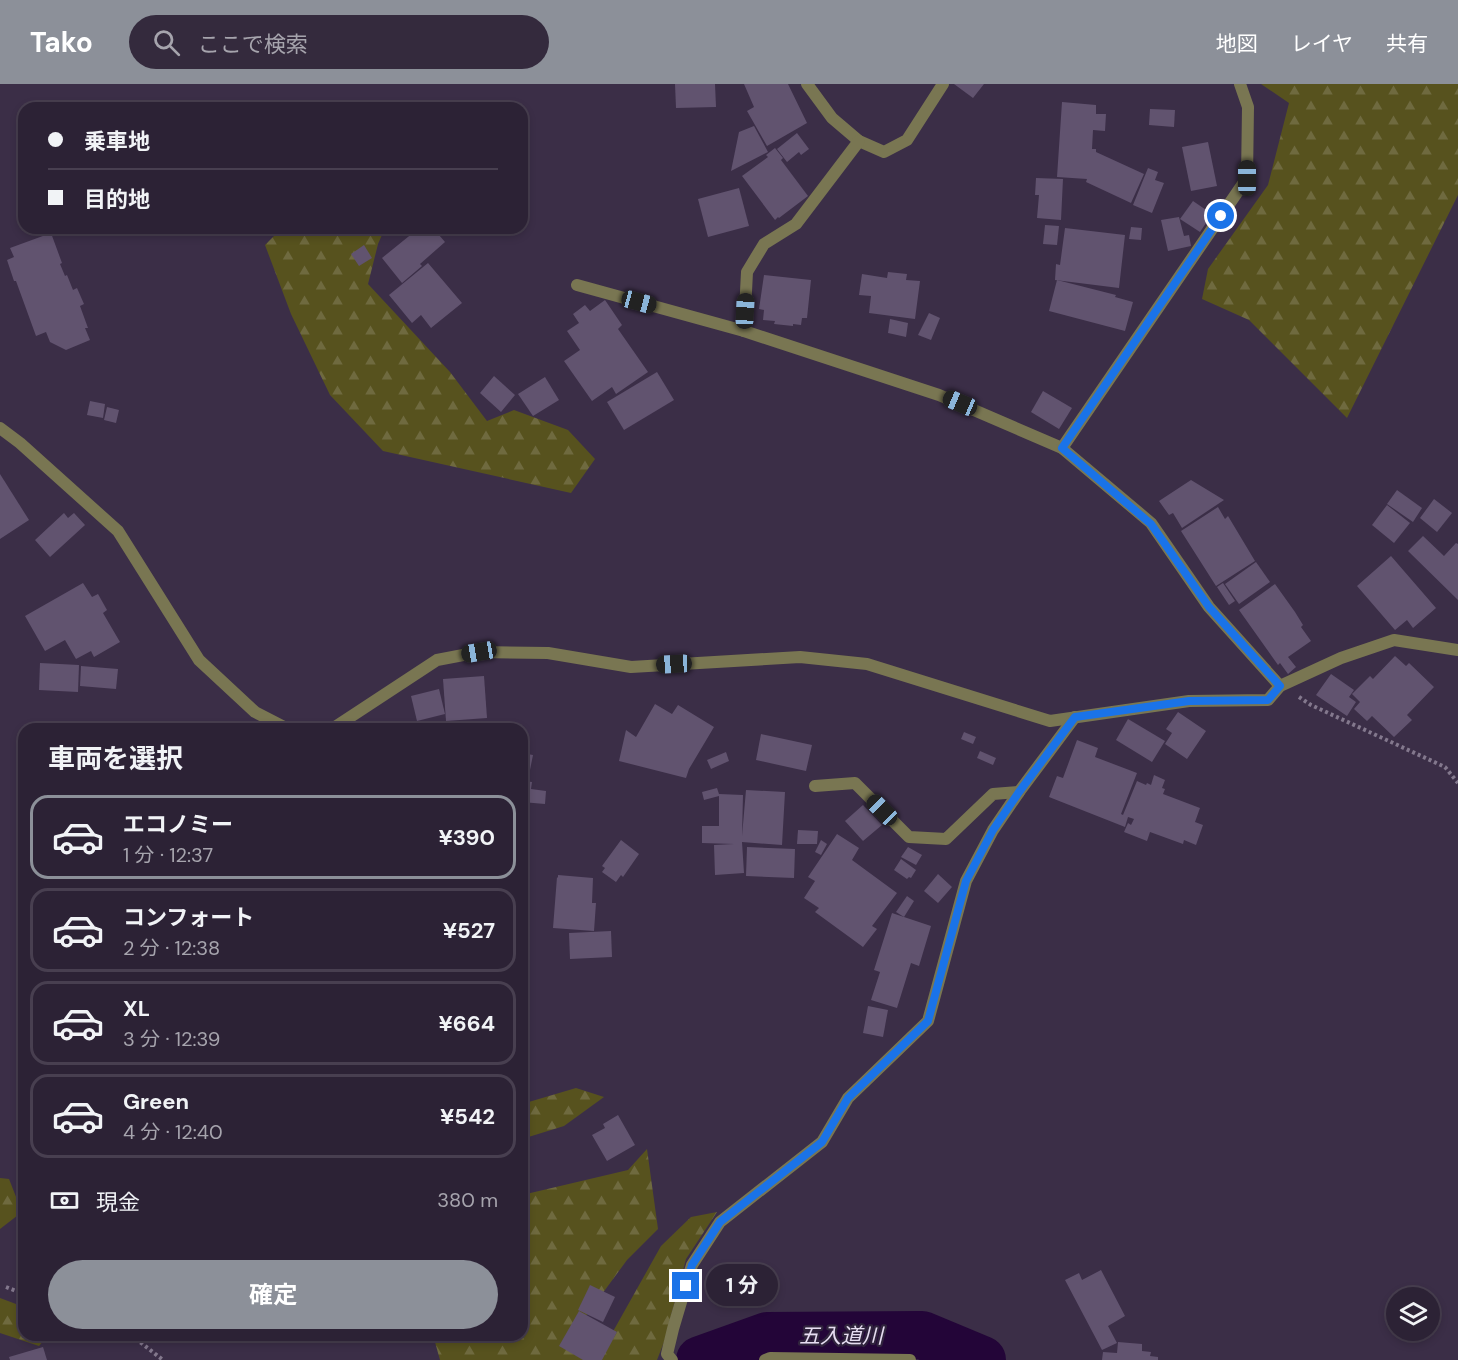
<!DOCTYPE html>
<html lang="ja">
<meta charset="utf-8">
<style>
body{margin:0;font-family:"DM Sans","Noto Sans JP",sans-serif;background:#342a3d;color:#f1f3f6;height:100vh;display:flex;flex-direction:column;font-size:22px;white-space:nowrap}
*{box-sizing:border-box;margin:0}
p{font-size:20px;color:#a6a4ad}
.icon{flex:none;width:33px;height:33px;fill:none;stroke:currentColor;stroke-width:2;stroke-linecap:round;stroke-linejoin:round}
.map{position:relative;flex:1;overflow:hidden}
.sheet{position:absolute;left:18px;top:639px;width:510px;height:618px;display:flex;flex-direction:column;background:#2c2235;border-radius:18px;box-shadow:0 3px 9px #0003,0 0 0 2px #483f50}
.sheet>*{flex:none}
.banner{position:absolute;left:18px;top:18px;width:510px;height:132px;border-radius:18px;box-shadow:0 3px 9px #0003,0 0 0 2px #483f50;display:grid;align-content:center;height:132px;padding:0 30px;background:#2c2235}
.buttons{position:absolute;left:1386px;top:1203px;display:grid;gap:12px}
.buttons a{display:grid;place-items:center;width:54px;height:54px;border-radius:50%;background:#2c2235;box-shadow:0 3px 9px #0003,0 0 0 2px #483f50;font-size:30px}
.end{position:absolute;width:27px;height:27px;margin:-14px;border:8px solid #1a73e8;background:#fff;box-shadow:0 0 0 3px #fff}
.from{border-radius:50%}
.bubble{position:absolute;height:42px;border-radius:21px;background:#2c2235;box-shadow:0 3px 9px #0003,0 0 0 2px #483f50;font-size:20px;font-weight:700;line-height:42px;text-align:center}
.car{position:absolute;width:18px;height:36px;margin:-18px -9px;border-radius:8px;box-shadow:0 0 4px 2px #0007;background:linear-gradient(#222 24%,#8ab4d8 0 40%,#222 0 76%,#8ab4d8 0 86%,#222 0)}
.banner b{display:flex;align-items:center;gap:21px;height:57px;font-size:22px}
.banner b+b{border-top:2px solid #483f50}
.banner i{width:15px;height:15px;background:#f1f3f6}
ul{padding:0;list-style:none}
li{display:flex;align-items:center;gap:18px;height:84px;margin:0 12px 9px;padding:0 18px;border:3px solid #483f50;border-radius:18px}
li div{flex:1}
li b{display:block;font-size:22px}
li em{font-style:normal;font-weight:700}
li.selected{border-color:#8c9099}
li>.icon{width:54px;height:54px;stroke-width:1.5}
h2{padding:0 30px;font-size:27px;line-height:72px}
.pay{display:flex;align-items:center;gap:15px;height:66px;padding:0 30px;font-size:22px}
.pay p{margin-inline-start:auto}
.action{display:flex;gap:12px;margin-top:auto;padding:12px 30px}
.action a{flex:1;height:69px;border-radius:36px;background:#8c9099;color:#fff;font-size:24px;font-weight:700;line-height:69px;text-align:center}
header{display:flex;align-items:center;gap:36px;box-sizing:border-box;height:84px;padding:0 30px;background:#8c9099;color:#fff}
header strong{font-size:28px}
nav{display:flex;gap:33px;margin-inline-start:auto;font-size:21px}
.search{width:420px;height:54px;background:#342a3d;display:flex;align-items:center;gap:15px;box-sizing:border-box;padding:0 21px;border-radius:33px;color:#a6a4ad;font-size:22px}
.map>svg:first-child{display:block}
.forest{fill:url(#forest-firs)}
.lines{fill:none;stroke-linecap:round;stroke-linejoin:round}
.river{stroke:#230538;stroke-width:48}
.building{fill:#61536f}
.path{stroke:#83788d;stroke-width:4;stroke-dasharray:3 3;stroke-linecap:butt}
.street{stroke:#797652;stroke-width:12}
.route{stroke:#1a73e8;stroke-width:8}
.labels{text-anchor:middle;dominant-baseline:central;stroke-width:4.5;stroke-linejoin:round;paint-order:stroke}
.water-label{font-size:21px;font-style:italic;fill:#e7def2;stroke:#30243d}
</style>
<header>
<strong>Tako</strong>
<div class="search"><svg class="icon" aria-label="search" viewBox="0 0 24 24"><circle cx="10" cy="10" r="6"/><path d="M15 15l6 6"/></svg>ここで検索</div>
<nav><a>地図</a><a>レイヤ</a><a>共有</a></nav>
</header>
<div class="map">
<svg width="1458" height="1276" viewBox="0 0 1458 1276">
<defs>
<pattern id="forest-firs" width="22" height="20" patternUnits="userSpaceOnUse" patternTransform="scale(1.5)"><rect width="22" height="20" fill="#57521e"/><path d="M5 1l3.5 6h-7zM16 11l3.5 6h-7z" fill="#6f6a3f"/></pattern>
</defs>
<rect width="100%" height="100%" fill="#3b2e47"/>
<g class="forest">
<polygon points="1261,0 1458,0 1458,111 1347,334 1249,236 1202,215 1208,185 1268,101 1289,19"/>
<polygon points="282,144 385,144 378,160 368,200 450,288 487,337 514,326 568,346 595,375 571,409 383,367 330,311 291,230 265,161"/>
<polygon points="576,1004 604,1013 564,1042 522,1055 522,1020"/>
<polygon points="647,1065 658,1145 627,1176 569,1255 589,1276 440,1276 433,1251 522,1251 522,1111 628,1086"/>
<polygon points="0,1094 9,1095 22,1128 0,1145"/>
<polygon points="717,1128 686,1175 664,1258 657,1276 597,1276 661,1162 691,1133"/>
<polygon points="0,1214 24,1223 24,1251 48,1251 39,1262 0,1249"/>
</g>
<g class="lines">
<polyline class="river" points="700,1276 767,1252 922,1251 982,1276"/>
</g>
<g class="building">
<polygon points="675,0 715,0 716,23 676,24"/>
<polygon points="744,0 788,0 807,39 767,62 747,27 754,23"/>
<polygon points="954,0 984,0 973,14"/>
<polygon points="1062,18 1096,21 1096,30 1106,30 1105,47 1093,46 1092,65 1096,65 1096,68 1144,90 1131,119 1086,98 1087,95 1057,93"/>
<polygon points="1150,25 1175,26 1174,43 1149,41"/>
<polygon points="754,42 768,68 731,87 739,48"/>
<polygon points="797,49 809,65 801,71 799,68 787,78 777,65"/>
<polygon points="1208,58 1217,102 1191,107 1182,63"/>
<polygon points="775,64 783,74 781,76 808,112 779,134 778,133 775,136 742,92 768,73 766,71"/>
<polygon points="1148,84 1158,88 1155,96 1164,99 1152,129 1133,121"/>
<polygon points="1036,94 1063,95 1061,136 1037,134 1039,111 1035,111"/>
<polygon points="739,104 749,142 708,153 698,115"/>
<polygon points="1193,117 1212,130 1200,148 1180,135"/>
<polygon points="1179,133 1184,152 1189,151 1191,162 1168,167 1161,136"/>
<polygon points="1045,141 1059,142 1057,161 1043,160"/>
<polygon points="1131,143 1142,144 1141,156 1129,155"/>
<polygon points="419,144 433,144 445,158 420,180 422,182 402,199 382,174"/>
<polygon points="1065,144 1125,151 1119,204 1055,196 1056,180 1060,181"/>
<polygon points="51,149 62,179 60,180 65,192 67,191 73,206 77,204 84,220 80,222 88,244 85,244 90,256 66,266 50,258 46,248 36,252 16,197 14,197 7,176 14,173 10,164"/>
<polygon points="364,161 372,174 359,182 351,170"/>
<polygon points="428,179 462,219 431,244 421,231 412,239 389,211"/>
<polygon points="888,188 907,190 906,196 920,197 915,235 869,229 871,212 859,211 862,190 887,194"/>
<polygon points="764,191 811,196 807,234 802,234 801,241 793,240 793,242 774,240 775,237 763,236 764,226 759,225"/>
<polygon points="1057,196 1116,211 1115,213 1133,218 1125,247 1049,227"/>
<polygon points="605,216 622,241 618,245 648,288 616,310 612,303 592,317 564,277 580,266 567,247 579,239 573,230 585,221 590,227"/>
<polygon points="929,229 940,234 931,256 918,251"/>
<polygon points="890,235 908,239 906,253 888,249"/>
<polygon points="657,288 674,316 624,346 607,318"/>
<polygon points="494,292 515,311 501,328 480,309"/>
<polygon points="545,293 559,316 533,332 518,310"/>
<polygon points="1043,307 1072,324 1059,345 1031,328"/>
<polygon points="90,317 105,320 103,334 87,331"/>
<polygon points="107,323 119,326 116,339 104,336"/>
<polygon points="0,390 29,436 0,455"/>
<polygon points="1191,396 1224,416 1182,444 1173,429 1169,431 1159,417"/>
<polygon points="1397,406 1422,424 1413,438 1387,420"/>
<polygon points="1434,415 1452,429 1437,448 1420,434"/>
<polygon points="1387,421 1410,439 1394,459 1372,441"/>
<polygon points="1218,423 1225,435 1228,432 1255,477 1216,502 1181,447"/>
<polygon points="64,429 68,434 74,429 85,441 50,473 35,456"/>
<polygon points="1423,452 1444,472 1456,459 1458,460 1458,516 1408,467"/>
<polygon points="1391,472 1436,524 1413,544 1407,536 1395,546 1357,502"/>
<polygon points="1256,478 1270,498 1239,520 1225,500"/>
<polygon points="83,499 92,513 98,510 107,526 103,529 120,558 94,573 91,567 76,575 65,556 45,567 25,532"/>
<polygon points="1223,499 1235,517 1229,521 1217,503"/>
<polygon points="1275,500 1295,528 1303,541 1301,543 1311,557 1288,573 1296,583 1288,590 1280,579 1278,581 1239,526"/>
<polygon points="1395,572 1406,582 1409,579 1434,603 1407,631 1412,636 1394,653 1372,632 1367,637 1354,625 1360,618 1352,610 1370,592 1373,595"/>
<polygon points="40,579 79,581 78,608 39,606"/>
<polygon points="81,582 118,585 116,605 80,602"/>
<polygon points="1331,590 1354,606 1349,613 1356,618 1347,632 1316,611"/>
<polygon points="484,592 487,634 446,637 443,595"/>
<polygon points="439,605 445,630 417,637 411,612"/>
<polygon points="655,620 672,630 678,621 714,643 689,685 686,694 619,677 626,646 636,653"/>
<polygon points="1178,628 1206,647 1187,675 1165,660 1172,649 1166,645"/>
<polygon points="1128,635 1165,657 1152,678 1116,656"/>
<polygon points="418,638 448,641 448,645 417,645"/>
<polygon points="450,639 488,644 488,645 449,645"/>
<polygon points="964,648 976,653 973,660 961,655"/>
<polygon points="761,650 812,661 806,687 756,676"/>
<polygon points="1077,656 1098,664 1095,673 1137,689 1121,730 1123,731 1137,697 1146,701 1147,699 1151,701 1154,691 1165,696 1162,704 1165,705 1163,710 1200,724 1195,738 1203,741 1196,761 1184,756 1183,760 1150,748 1147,757 1124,748 1128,739 1131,741 1134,735 1128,733 1125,743 1049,713 1057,692 1063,694"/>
<polygon points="980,667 996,674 993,681 977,674"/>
<polygon points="726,668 729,677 711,685 707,676"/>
<polygon points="522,669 533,671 529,691 524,691 523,697 532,698 531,705 546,707 545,720 522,718"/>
<polygon points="717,704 719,710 743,711 742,752 746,706 785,708 782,761 742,758 744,789 715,791 714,761 734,760 702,759 702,742 719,742 719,712 704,716 702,708"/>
<polygon points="863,721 882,741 863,757 845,737"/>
<polygon points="798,746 818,747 817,760 797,760"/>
<polygon points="837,750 859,764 852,776 897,809 872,842 877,845 863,863 815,828 819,824 804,814 815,797 808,793"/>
<polygon points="621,756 639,770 623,793 621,791 616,798 602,788 605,784 602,782"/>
<polygon points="821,756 827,760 821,771 815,768"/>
<polygon points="747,763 795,765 794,794 746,792"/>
<polygon points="908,763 922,771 916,781 901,773"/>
<polygon points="901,775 916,786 911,794 909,793 907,795 894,786"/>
<polygon points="938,790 952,803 938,819 924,807"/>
<polygon points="558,791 593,794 592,819 596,819 594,847 553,844 557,793 558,794"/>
<polygon points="907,812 914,817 904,833 896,828"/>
<polygon points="892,829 931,842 919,882 911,879 897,924 871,916 880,888 874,886"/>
<polygon points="611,847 612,873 570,875 569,849"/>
<polygon points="868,922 888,926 883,953 863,949"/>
<polygon points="618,1031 635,1061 607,1077 592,1051 605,1044 603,1040"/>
<rect x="21" y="1162" width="3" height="43"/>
<polygon points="1101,1186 1125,1232 1108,1242 1117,1259 1102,1266 1065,1196 1079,1189 1082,1196"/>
<polygon points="590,1201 615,1213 603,1238 578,1226"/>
<polygon points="579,1227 617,1248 602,1276 583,1276 559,1262"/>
<polygon points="1118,1258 1142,1260 1142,1267 1151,1268 1150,1272 1158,1273 1158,1276 1102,1276 1103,1268 1117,1269"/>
<polygon points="43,1263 47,1276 10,1276 9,1273"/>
</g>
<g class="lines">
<g class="path">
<polyline points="1299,613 1311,621 1445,683 1458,699"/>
<polyline points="6,1203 24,1210"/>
<polyline points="131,1251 163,1276"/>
</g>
<g class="street">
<polyline points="807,0 832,34 859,57 884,68 907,56 943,0"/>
<polyline points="577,201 744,247 939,311 1062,364 1151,439 1209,523 1280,602"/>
<polyline points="744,247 747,188 764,160 796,140 859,57"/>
<polyline points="0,344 20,359 118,447 199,576 255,628 288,645"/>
<polyline points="1062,364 1247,94 1248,23 1240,0"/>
<polyline points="332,645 437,576 479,568 548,569 631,583 800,573 867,580 1050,637 1189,617 1268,616 1280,602 1341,574 1394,556 1458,566"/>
<polyline points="815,702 855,699 909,753 946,755 993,710 1019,708"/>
<polyline points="672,1276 667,1270 673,1245 692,1181 720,1138 822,1058 848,1014 928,937 966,797 993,746 1019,708 1075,633"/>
<polyline points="765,1276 770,1274 910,1276"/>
</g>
</g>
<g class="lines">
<polyline class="route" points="686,1202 692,1181 720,1138 822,1058 848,1014 928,937 966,797 993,746 1019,708 1075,633 1189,617 1268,616 1280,602 1209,523 1151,440 1062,364 1221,132"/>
</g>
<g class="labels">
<g class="water-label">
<text x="841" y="1252">五入道川</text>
</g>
</g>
</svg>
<div class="buttons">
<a><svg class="icon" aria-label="layers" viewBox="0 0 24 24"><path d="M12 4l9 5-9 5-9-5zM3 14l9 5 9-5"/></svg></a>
</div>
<i class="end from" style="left:1221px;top:132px"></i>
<i class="end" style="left:686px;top:1202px"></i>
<div class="bubble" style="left:706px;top:1180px;width:72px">1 分</div>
<i class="car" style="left:1247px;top:94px;rotate:0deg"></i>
<i class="car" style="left:639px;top:218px;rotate:105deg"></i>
<i class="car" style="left:745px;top:227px;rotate:3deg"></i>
<i class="car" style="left:960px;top:319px;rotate:293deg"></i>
<i class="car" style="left:479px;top:568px;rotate:260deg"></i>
<i class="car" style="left:674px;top:580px;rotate:267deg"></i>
<i class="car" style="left:882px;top:726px;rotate:315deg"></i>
<div class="banner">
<b><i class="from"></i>乗車地</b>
<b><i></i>目的地</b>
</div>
<section class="sheet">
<h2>車両を選択</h2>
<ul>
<li class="selected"><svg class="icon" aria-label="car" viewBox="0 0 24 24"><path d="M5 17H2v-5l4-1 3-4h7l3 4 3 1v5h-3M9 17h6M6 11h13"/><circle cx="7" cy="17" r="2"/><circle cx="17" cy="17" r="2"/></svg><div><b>エコノミー</b><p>1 分 · 12:37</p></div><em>¥390</em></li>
<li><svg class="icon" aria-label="car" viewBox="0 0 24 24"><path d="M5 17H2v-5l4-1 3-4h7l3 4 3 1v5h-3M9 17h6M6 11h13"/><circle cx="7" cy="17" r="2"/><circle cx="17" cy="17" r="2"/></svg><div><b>コンフォート</b><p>2 分 · 12:38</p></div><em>¥527</em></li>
<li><svg class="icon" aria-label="car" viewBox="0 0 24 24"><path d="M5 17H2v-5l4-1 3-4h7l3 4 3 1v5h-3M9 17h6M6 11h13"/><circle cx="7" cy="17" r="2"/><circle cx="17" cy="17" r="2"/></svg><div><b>XL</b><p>3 分 · 12:39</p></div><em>¥664</em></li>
<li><svg class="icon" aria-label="car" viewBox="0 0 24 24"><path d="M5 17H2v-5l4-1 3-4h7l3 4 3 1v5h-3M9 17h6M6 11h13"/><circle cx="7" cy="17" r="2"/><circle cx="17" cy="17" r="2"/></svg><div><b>Green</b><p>4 分 · 12:40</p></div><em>¥542</em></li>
</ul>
<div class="pay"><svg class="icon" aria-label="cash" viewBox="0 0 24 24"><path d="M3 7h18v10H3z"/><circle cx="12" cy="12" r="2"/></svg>現金<p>380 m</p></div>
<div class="action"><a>確定</a></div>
</section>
</div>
